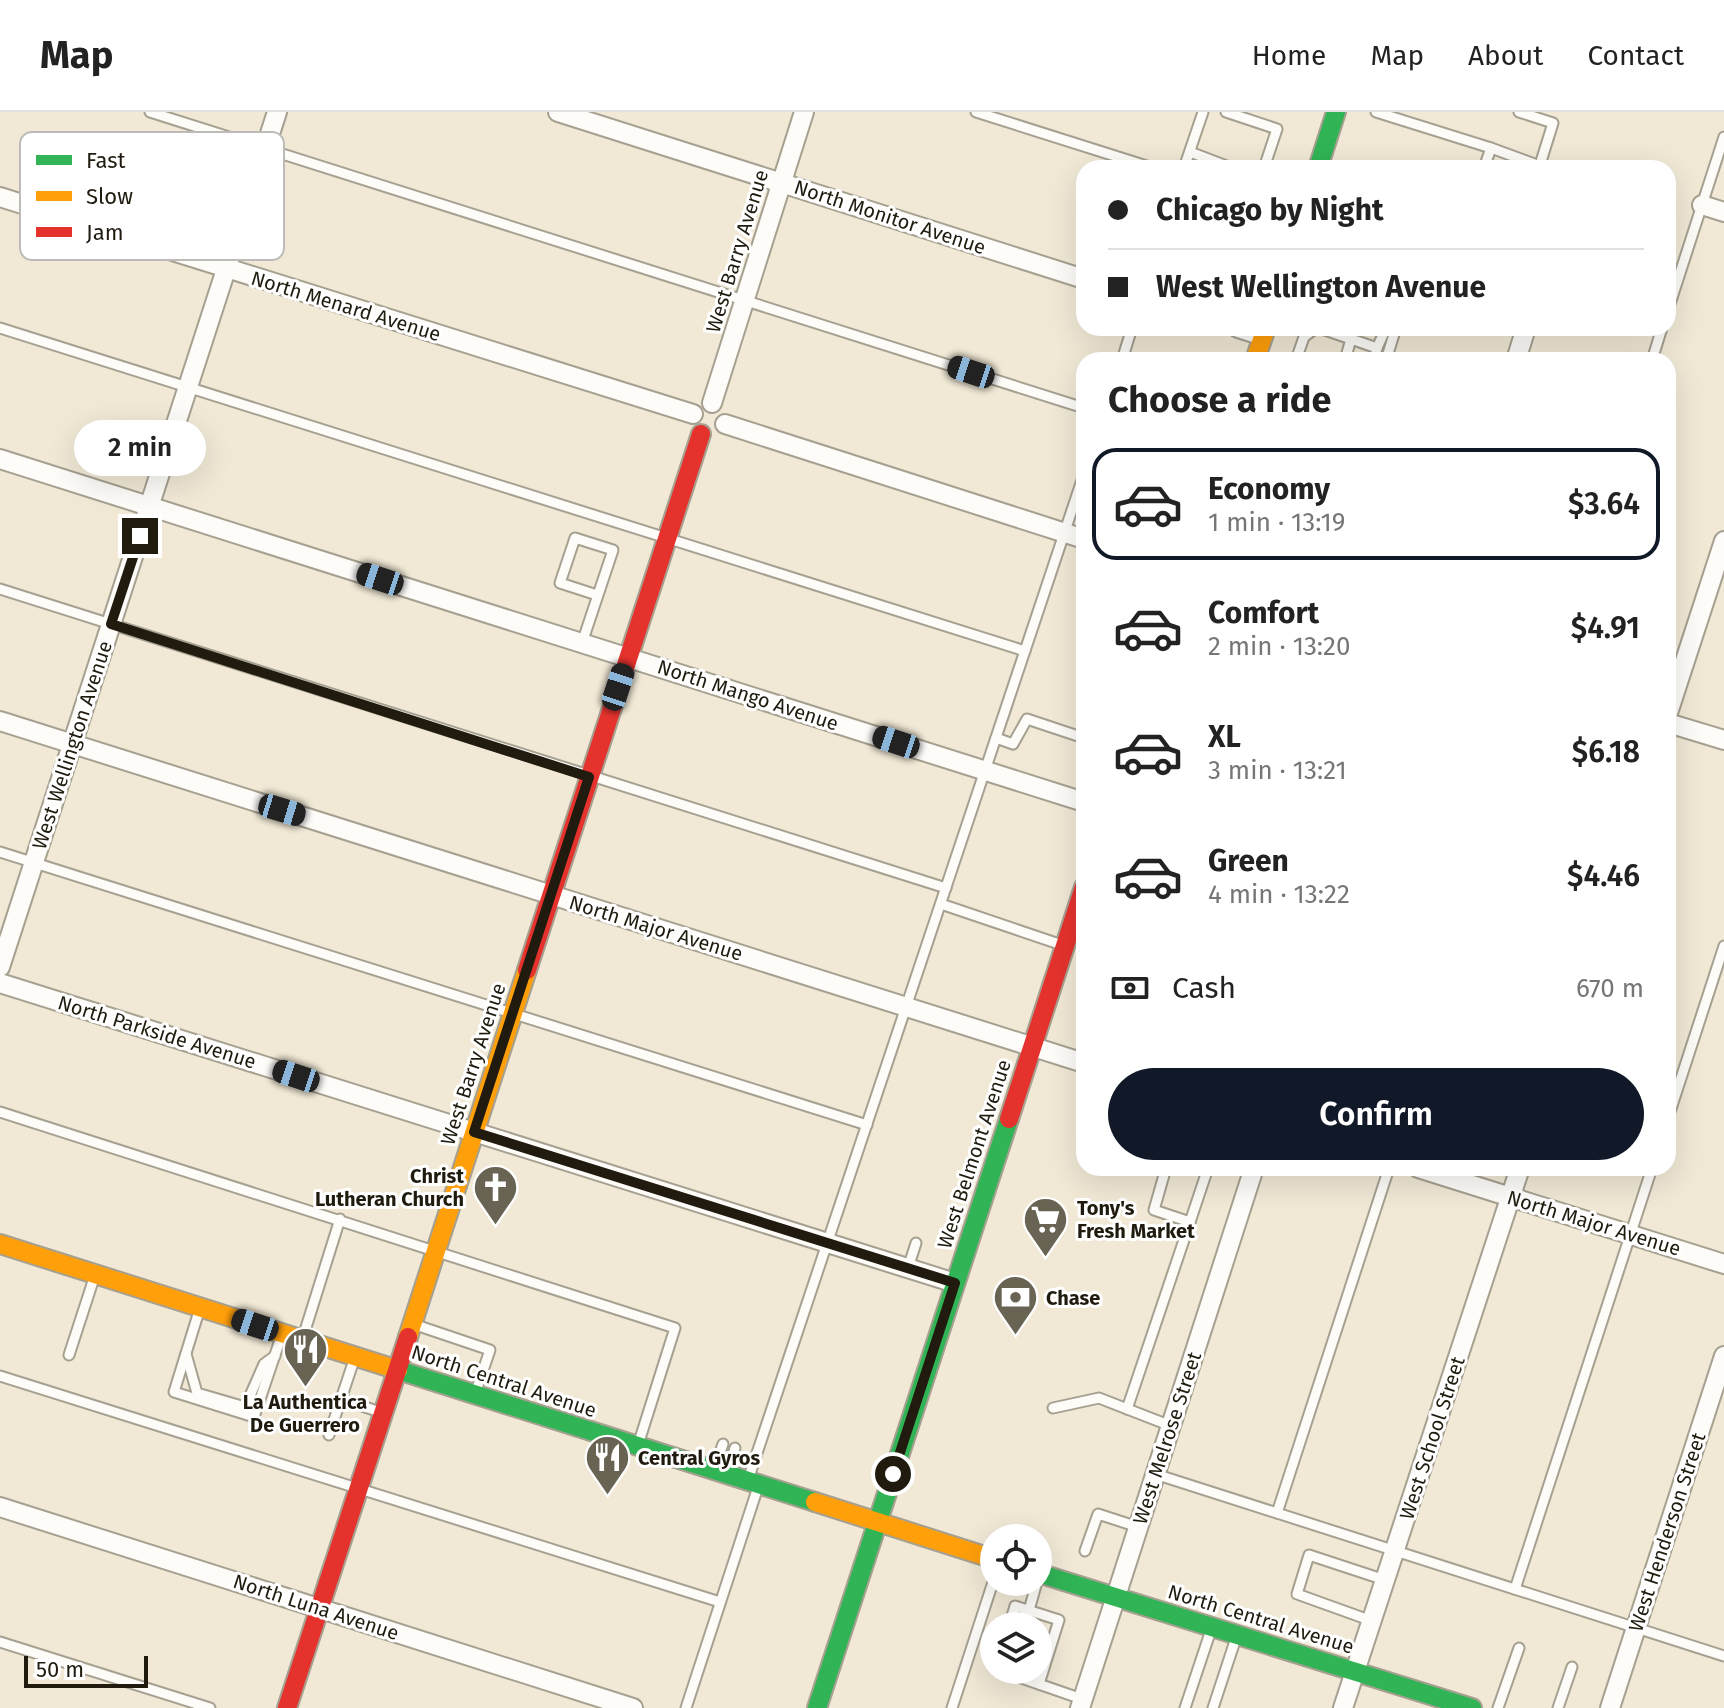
<!DOCTYPE html>
<meta charset="utf-8">
<style>
body{margin:0;font-family:"Fira Sans",sans-serif;background:#f2f2f2;color:#222;height:100vh;display:flex;flex-direction:column;font-size:30px;white-space:nowrap}
*{box-sizing:border-box;margin:0}
p{font-size:26px;color:#767676}
.icon{flex:none;width:44px;height:44px;fill:none;stroke:currentColor;stroke-width:2;stroke-linecap:round;stroke-linejoin:round}
.map{position:relative;flex:1;overflow:hidden}
.side{position:absolute;left:1076px;top:240px;width:600px;height:824px;display:flex;flex-direction:column;background:#fff;border-radius:24px;box-shadow:0 8px 32px #0002}
.side>*{flex:none}
.banner{position:absolute;left:1076px;top:48px;width:600px;height:176px;border-radius:24px;box-shadow:0 8px 32px #0002;display:grid;align-content:center;height:176px;padding:0 32px;background:#fff}
.tools{position:absolute;left:980px;top:1412px;display:grid;gap:16px}
.tools a{display:grid;place-items:center;width:72px;height:72px;border-radius:50%;background:#fff;box-shadow:0 8px 32px #0002;font-size:40px}
.scale{position:absolute;left:24px;bottom:20px;width:124px;box-sizing:border-box;padding-left:8px;border:4px solid #201b0e;border-top:0;font-size:22px;line-height:28px;white-space:nowrap;color:#201b0e;-webkit-text-stroke:6px #fff;paint-order:stroke}
.end{position:absolute;width:36px;height:36px;margin:-18px;border:10px solid #201b0e;background:#fff;box-shadow:0 0 0 4px #fff}
.from{border-radius:50%}
.bubble{position:absolute;height:56px;border-radius:28px;background:#fff;box-shadow:0 8px 32px #0002;font-size:26px;font-weight:600;line-height:56px;text-align:center}
.car{position:absolute;width:24px;height:48px;margin:-24px -12px;border-radius:10px;box-shadow:0 0 6px 2px #0007;background:linear-gradient(#222 24%,#8ab4d8 0 40%,#222 0 76%,#8ab4d8 0 86%,#222 0)}
.banner b{display:flex;align-items:center;gap:28px;height:76px;font-size:30px}
.banner b+b{border-top:2px solid #e0e0e0}
.banner i{width:20px;height:20px;background:#222}
ul{padding:0;list-style:none}
li{display:flex;align-items:center;gap:24px;height:112px;margin:0 16px 12px;padding:0 16px;border:4px solid transparent;border-radius:24px}
li div{flex:1}
li b{display:block;font-size:30px}
li em{font-style:normal;font-weight:600}
li.on{border-color:#111827}
li>.icon{width:72px;height:72px;stroke-width:1.5}
h2{padding:0 32px;font-size:36px;line-height:96px}
.pay{display:flex;align-items:center;gap:20px;height:88px;padding:0 32px;font-size:30px}
.pay p{margin-inline-start:auto}
.button{display:flex;gap:16px;margin-top:auto;padding:16px 32px}
.button a{flex:1;height:92px;border-radius:48px;background:#111827;color:#fff;font-size:32px;font-weight:600;line-height:92px;text-align:center}
header{display:flex;align-items:center;gap:48px;box-sizing:border-box;height:112px;padding:0 40px;background:#fff;border-bottom:2px solid #e0e0e0}
header strong{font-size:38px}
nav{display:flex;gap:44px;margin-inline-start:auto;font-size:28px}
.map>svg:first-child{display:block}
.lines{fill:none;stroke-linecap:round;stroke-linejoin:round}
.lane-casing{stroke:#a6a091;stroke-width:13}
.street-casing{stroke:#a6a091;stroke-width:22}
.fast-casing{stroke:#a6a091;stroke-width:22}
.slow-casing{stroke:#a6a091;stroke-width:22}
.jam-casing{stroke:#a6a091;stroke-width:22}
.lane{stroke:#fdfcf9;stroke-width:9}
.street{stroke:#fdfcf9;stroke-width:18}
.fast{stroke:#30b455;stroke-width:18}
.slow{stroke:#ff9f0a;stroke-width:18}
.jam{stroke:#e5322d;stroke-width:18}
.route{stroke:#201b0e;stroke-width:10}
.labels{text-anchor:middle;dominant-baseline:central;stroke-width:6;stroke-linejoin:round;paint-order:stroke}
.street-label{font-size:20px;fill:#201b0e;stroke:#fff}
.poi-label{font-size:20px;font-weight:bold;fill:#201b0e;stroke:#fff;text-anchor:start}
.key{fill:#fff;stroke:#bcbbb7;stroke-width:2}
.key-label{font-size:22px;fill:#201b0e}
</style>
<header>
<strong>Map</strong>
<nav><a>Home</a><a>Map</a><a>About</a><a>Contact</a></nav>
</header>
<div class="map">
<svg width="1724" height="1596" viewBox="0 0 1724 1596">
<rect width="100%" height="100%" fill="#f1e9d6"/>
<g class="lines">
<defs>
<g id="lane">
<polyline points="150,0 1084,296"/>
<polyline points="976,0 1153,56"/>
<polyline points="1226,0 1277,17 1264,56"/>
<polyline points="1376,0 1491,36 1484,56"/>
<polyline points="1519,0 1553,11 1539,56"/>
<polyline points="1491,36 1540,54"/>
<polyline points="1190,40 1232,56"/>
<polyline points="1184,56 1203,0"/>
<polyline points="1668,198 1724,25"/>
<polyline points="0,216 1025,539"/>
<polyline points="1319,216 1351,227 1345,248"/>
<polyline points="1351,227 1377,236 1374,248"/>
<polyline points="1377,236 1386,216"/>
<polyline points="1122,248 1132,216"/>
<polyline points="1296,248 1304,225 1316,216"/>
<polyline points="1386,248 1396,216"/>
<polyline points="1652,248 1662,216"/>
<polyline points="0,477 946,776"/>
<polyline points="582,531 613,438 575,426 560,471 597,483"/>
<polyline points="996,626 1013,632 1027,607 1084,626"/>
<polyline points="0,740 867,1013"/>
<polyline points="941,792 1065,834"/>
<polyline points="0,1000 675,1216 638,1333"/>
<polyline points="1668,1006 1724,834"/>
<polyline points="1166,1056 1154,1098 1190,1110 1208,1056"/>
<polyline points="908,1156 916,1131"/>
<polyline points="200,1196 174,1280 254,1305 282,1222"/>
<polyline points="413,1212 490,1238 476,1279"/>
<polyline points="303,1225 340,1107"/>
<polyline points="186,1242 197,1281 245,1295 264,1252 275,1244"/>
<polyline points="69,1243 95,1163"/>
<polyline points="0,1264 720,1490"/>
<polyline points="341,1287 380,1300"/>
<polyline points="1053,1296 1099,1286 1171,1314"/>
<polyline points="1127,1297 1190,1110"/>
<polyline points="329,1323 355,1245"/>
<polyline points="715,1355 723,1332"/>
<polyline points="727,1362 735,1336"/>
<polyline points="1155,1362 1724,1544"/>
<polyline points="748,1368 1084,362"/>
<polyline points="1277,1401 1389,1056"/>
<polyline points="1085,1439 1098,1402 1138,1415"/>
<polyline points="1515,1477 1652,1056"/>
<polyline points="1029,1498 1037,1470"/>
<polyline points="1372,1509 1297,1482 1309,1443 1385,1468"/>
<polyline points="1009,1514 1015,1494 1059,1508 1039,1572"/>
<polyline points="0,1530 210,1596"/>
<polyline points="998,1558 1082,1587"/>
<polyline points="686,1596 758,1375"/>
<polyline points="952,1596 994,1467"/>
<polyline points="1185,1596 1211,1518"/>
<polyline points="1213,1596 1236,1526"/>
<polyline points="1498,1596 1519,1536"/>
<polyline points="1558,1596 1572,1555"/>
</g>
<g id="street">
<polyline points="558,0 1084,167"/>
<polyline points="0,85 693,302"/>
<polyline points="1702,93 1724,100"/>
<polyline points="1238,216 1263,224"/>
<polyline points="1516,248 1526,216"/>
<polyline points="712,291 804,0"/>
<polyline points="725,312 1084,427"/>
<polyline points="0,347 1084,690"/>
<polyline points="1668,601 1724,429"/>
<polyline points="0,609 1084,951"/>
<polyline points="1668,611 1724,628"/>
<polyline points="0,855 277,0"/>
<polyline points="0,871 955,1171"/>
<polyline points="1418,1056 1724,1152"/>
<polyline points="0,1395 633,1596"/>
<polyline points="1080,1596 1254,1056"/>
<polyline points="1343,1596 1520,1056"/>
<polyline points="1610,1596 1724,1244"/>
</g>
<g id="fast">
<polyline points="1318,56 1336,0"/>
<polyline points="398,1258 815,1390"/>
<polyline points="1038,1461 1472,1596"/>
<polyline points="817,1596 1009,1007"/>
</g>
<g id="slow">
<polyline points="1255,248 1266,216"/>
<polyline points="0,1132 398,1258"/>
<polyline points="408,1225 527,858"/>
<polyline points="815,1390 994,1447"/>
</g>
<g id="jam">
<polyline points="527,858 701,322"/>
<polyline points="1009,1007 1084,775"/>
<polyline points="287,1596 408,1225"/>
</g>
</defs>
<use href="#lane" class="lane-casing"/>
<use href="#street" class="street-casing"/>
<use href="#fast" class="fast-casing"/>
<use href="#slow" class="slow-casing"/>
<use href="#jam" class="jam-casing"/>
<use href="#lane" class="lane"/>
<use href="#street" class="street"/>
<use href="#fast" class="fast"/>
<use href="#slow" class="slow"/>
<use href="#jam" class="jam"/>
</g>
<g class="lines">
<polyline class="route" points="140,424 111,512 589,665 474,1020 955,1171 893,1362"/>
</g>
<defs>
<symbol id="church-pin" viewBox="-11 -11 22 30"><path d="M0 17L-7.5 6A9.5 9.5 0 1 1 7.5 6Z" fill="#696354" stroke="#fff"/><path d="M-1.2-6h2.4v3.5h3.3v2.4h-3.3V6h-2.4V-.1h-3.3v-2.4h3.3Z" fill="#fff"/></symbol>
<symbol id="supermarket-pin" viewBox="-11 -11 22 30"><path d="M0 17L-7.5 6A9.5 9.5 0 1 1 7.5 6Z" fill="#696354" stroke="#fff"/><path d="M-6-5.5h2.5l.6 2H6L4.5 2H-2.5L-4.4-4H-6ZM-1.5 3.2a1.3 1.3 0 1 0 .1 0ZM3 3.2a1.3 1.3 0 1 0 .1 0Z" fill="#fff"/></symbol>
<symbol id="bank-pin" viewBox="-11 -11 22 30"><path d="M0 17L-7.5 6A9.5 9.5 0 1 1 7.5 6Z" fill="#696354" stroke="#fff"/><path d="M-6-4H6V4H-6ZM0-2.3a2.3 2.3 0 1 0 0 4.6a2.3 2.3 0 1 0 0-4.6Z" fill="#fff"/></symbol>
<symbol id="restaurant-pin" viewBox="-11 -11 22 30"><path d="M0 17L-7.5 6A9.5 9.5 0 1 1 7.5 6Z" fill="#696354" stroke="#fff"/><path d="M-5-6h1v4h1v-4h1v4h1v-4h1v5L-1.5 .5V6h-2V.5L-5-1ZM5-6V6H3V1.5H1.5Q1.5-4 5-6Z" fill="#fff"/></symbol>
</defs>
<g fill-rule="evenodd">
<use href="#church-pin" x="470" y="1050" width="51" height="69"/>
<use href="#supermarket-pin" x="1020" y="1082" width="51" height="69"/>
<use href="#bank-pin" x="990" y="1160" width="51" height="69"/>
<use href="#restaurant-pin" x="280" y="1212" width="51" height="69"/>
<use href="#restaurant-pin" x="582" y="1320" width="51" height="69"/>
</g>
<g class="labels">
<g class="street-label">
<text transform="translate(890 105) rotate(18)">North Monitor Avenue</text>
<text transform="translate(737 139) rotate(-73)">West Barry Avenue</text>
<text transform="translate(346 194) rotate(17)">North Menard Avenue</text>
<text transform="translate(748 583) rotate(18)">North Mango Avenue</text>
<text transform="translate(72 633) rotate(-72)">West Wellington Avenue</text>
<text transform="translate(656 816) rotate(17)">North Major Avenue</text>
<text transform="translate(157 920) rotate(17)">North Parkside Avenue</text>
<text transform="translate(473 952) rotate(-72)">West Barry Avenue</text>
<text transform="translate(974 1042) rotate(-72)">West Belmont Avenue</text>
<text transform="translate(1594 1111) rotate(17)">North Major Avenue</text>
<text transform="translate(504 1269) rotate(18)">North Central Avenue</text>
<text transform="translate(1167 1326) rotate(-72)">West Melrose Street</text>
<text transform="translate(1432 1326) rotate(-72)">West School Street</text>
<text transform="translate(1667 1420) rotate(-72)">West Henderson Street</text>
<text transform="translate(316 1495) rotate(18)">North Luna Avenue</text>
<text transform="translate(1261 1507) rotate(17)">North Central Avenue</text>
</g>
<g class="poi-label">
<text x="464" y="1064" text-anchor="end">Christ<tspan x="464" dy="23">Lutheran Church</tspan></text>
<text x="1077" y="1096">Tony's<tspan x="1077" dy="23">Fresh Market</tspan></text>
<text x="1046" y="1186">Chase</text>
<text x="305" y="1290" text-anchor="middle">La Authentica<tspan x="305" dy="23">De Guerrero</tspan></text>
<text x="638" y="1346">Central Gyros</text>
</g>
</g>
<rect x="20" y="20" width="264" height="128" rx="12" class="key"/>
<rect x="36" y="43" width="36" height="10" fill="#30b455"/>
<rect x="36" y="79" width="36" height="10" fill="#ff9f0a"/>
<rect x="36" y="115" width="36" height="10" fill="#e5322d"/>
<g class="key-label">
<text x="86" y="56">Fast</text>
<text x="86" y="92">Slow</text>
<text x="86" y="128">Jam</text>
</g>
</svg>
<div class="tools">
<a><svg class="icon" aria-label="locate" viewBox="0 0 24 24"><circle cx="12" cy="12" r="6"/><path d="M12 2v4M12 18v4M2 12h4M18 12h4"/></svg></a>
<a><svg class="icon" aria-label="layers" viewBox="0 0 24 24"><path d="M12 4l9 5-9 5-9-5zM3 14l9 5 9-5"/></svg></a>
</div>
<div class="scale">50 m</div>
<i class="end from" style="left:893px;top:1362px"></i>
<i class="end" style="left:140px;top:424px"></i>
<div class="bubble" style="left:74px;top:308px;width:132px">2 min</div>
<i class="car" style="left:971px;top:260px;rotate:288deg"></i>
<i class="car" style="left:380px;top:467px;rotate:288deg"></i>
<i class="car" style="left:618px;top:575px;rotate:18deg"></i>
<i class="car" style="left:896px;top:630px;rotate:288deg"></i>
<i class="car" style="left:282px;top:698px;rotate:107deg"></i>
<i class="car" style="left:296px;top:964px;rotate:288deg"></i>
<i class="car" style="left:255px;top:1213px;rotate:288deg"></i>
<div class="banner">
<b><i class="from"></i>Chicago by Night</b>
<b><i></i>West Wellington Avenue</b>
</div>
<section class="side">
<h2>Choose a ride</h2>
<ul>
<li class="on"><svg class="icon" aria-label="car" viewBox="0 0 24 24"><path d="M5 17H2v-5l4-1 3-4h7l3 4 3 1v5h-3M9 17h6M6 11h13"/><circle cx="7" cy="17" r="2"/><circle cx="17" cy="17" r="2"/></svg><div><b>Economy</b><p>1 min · 13:19</p></div><em>$3.64</em></li>
<li><svg class="icon" aria-label="car" viewBox="0 0 24 24"><path d="M5 17H2v-5l4-1 3-4h7l3 4 3 1v5h-3M9 17h6M6 11h13"/><circle cx="7" cy="17" r="2"/><circle cx="17" cy="17" r="2"/></svg><div><b>Comfort</b><p>2 min · 13:20</p></div><em>$4.91</em></li>
<li><svg class="icon" aria-label="car" viewBox="0 0 24 24"><path d="M5 17H2v-5l4-1 3-4h7l3 4 3 1v5h-3M9 17h6M6 11h13"/><circle cx="7" cy="17" r="2"/><circle cx="17" cy="17" r="2"/></svg><div><b>XL</b><p>3 min · 13:21</p></div><em>$6.18</em></li>
<li><svg class="icon" aria-label="car" viewBox="0 0 24 24"><path d="M5 17H2v-5l4-1 3-4h7l3 4 3 1v5h-3M9 17h6M6 11h13"/><circle cx="7" cy="17" r="2"/><circle cx="17" cy="17" r="2"/></svg><div><b>Green</b><p>4 min · 13:22</p></div><em>$4.46</em></li>
</ul>
<div class="pay"><svg class="icon" aria-label="cash" viewBox="0 0 24 24"><path d="M3 7h18v10H3z"/><circle cx="12" cy="12" r="2"/></svg>Cash<p>670 m</p></div>
<div class="button"><a>Confirm</a></div>
</section>
</div>
